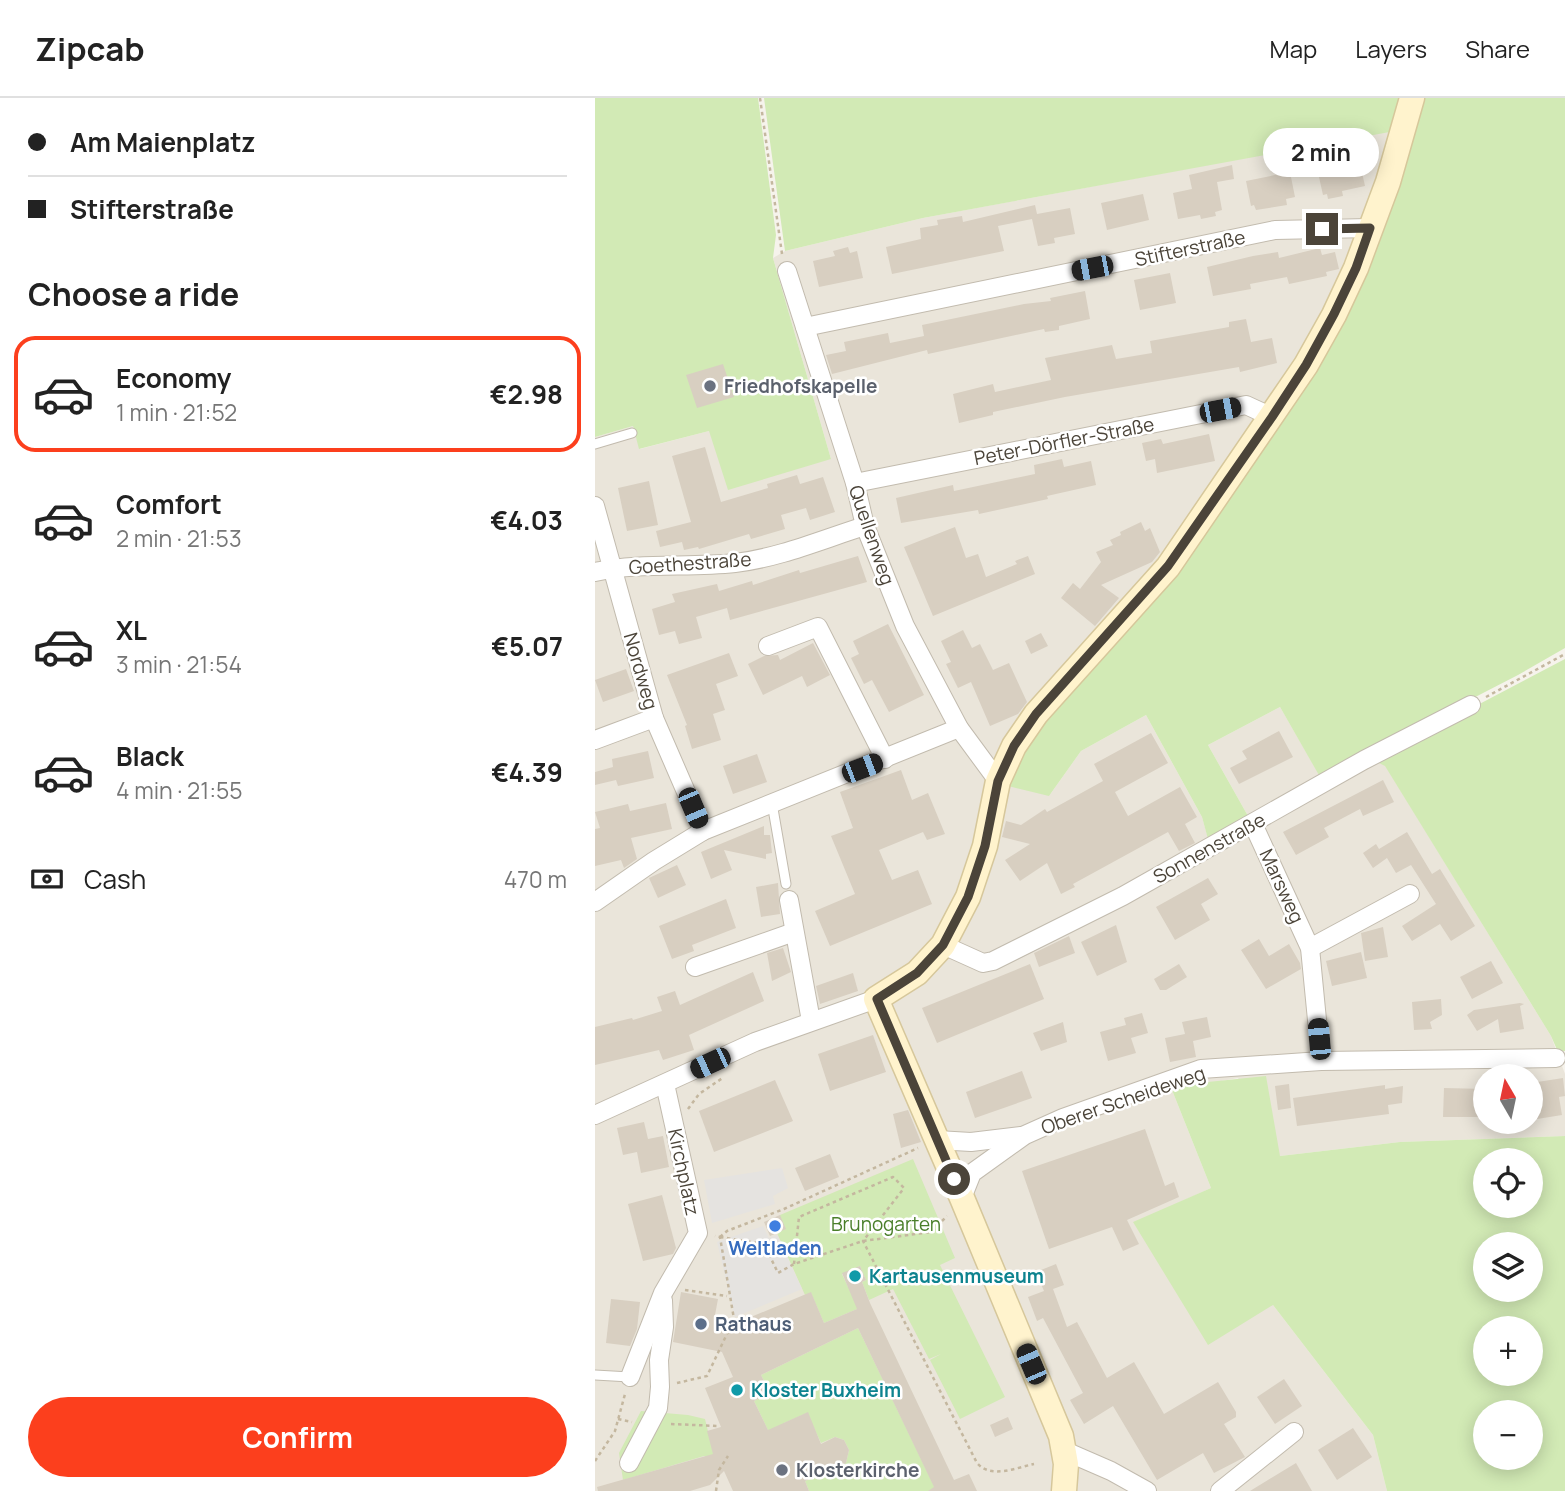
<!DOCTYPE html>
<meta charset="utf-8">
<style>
body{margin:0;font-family:Manrope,sans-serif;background:#f6f6f6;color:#222;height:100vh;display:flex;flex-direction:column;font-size:26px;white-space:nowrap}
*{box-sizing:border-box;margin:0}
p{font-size:23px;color:#767676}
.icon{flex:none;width:38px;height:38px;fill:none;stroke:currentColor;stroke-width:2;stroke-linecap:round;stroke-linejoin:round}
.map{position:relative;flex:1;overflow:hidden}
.panel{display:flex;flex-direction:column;background:#fff;width:595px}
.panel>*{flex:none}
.guide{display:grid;align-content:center;height:154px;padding:0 28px;background:#fff}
.needle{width:46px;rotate:351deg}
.fabs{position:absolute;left:878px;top:966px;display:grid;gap:14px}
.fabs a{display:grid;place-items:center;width:70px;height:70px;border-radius:50%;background:#fff;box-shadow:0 4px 18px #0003;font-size:35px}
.end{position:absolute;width:32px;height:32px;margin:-16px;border:9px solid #4b4439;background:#fff;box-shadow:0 0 0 4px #fff}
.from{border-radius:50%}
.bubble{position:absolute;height:49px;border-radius:24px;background:#fff;box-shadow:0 4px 18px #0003;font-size:23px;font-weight:700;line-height:49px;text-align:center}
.car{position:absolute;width:21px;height:42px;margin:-21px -10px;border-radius:9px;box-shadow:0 0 5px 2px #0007;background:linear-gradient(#222 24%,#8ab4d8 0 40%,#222 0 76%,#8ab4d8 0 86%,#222 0)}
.guide b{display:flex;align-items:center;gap:24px;height:66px;font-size:26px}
.guide b+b{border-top:2px solid #e0e0e0}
.guide i{width:18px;height:18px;background:#222}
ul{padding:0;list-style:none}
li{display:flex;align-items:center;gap:21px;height:116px;margin:0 14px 10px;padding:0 14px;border:4px solid transparent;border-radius:21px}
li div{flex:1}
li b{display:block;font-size:26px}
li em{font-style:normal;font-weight:700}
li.active{border-color:#fc3f1d}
li>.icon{width:63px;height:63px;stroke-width:1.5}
h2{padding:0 28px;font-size:32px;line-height:84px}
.pay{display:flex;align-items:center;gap:18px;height:77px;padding:0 28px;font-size:26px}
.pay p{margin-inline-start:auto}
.primary-button{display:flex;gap:14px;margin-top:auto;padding:14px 28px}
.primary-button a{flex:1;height:80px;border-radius:42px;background:#fc3f1d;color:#fff;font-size:28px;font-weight:700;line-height:80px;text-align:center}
header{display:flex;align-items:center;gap:42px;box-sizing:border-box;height:98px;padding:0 35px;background:#fff;border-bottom:2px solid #e0e0e0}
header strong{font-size:33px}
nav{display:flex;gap:38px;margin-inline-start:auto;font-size:24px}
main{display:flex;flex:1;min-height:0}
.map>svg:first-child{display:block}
.residential{fill:#eae5da;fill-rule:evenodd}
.green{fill:#d2eab5;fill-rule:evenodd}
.parking{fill:#e5e3e0}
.building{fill:#d8cfc1}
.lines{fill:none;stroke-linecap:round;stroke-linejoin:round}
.lane-casing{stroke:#c2bbae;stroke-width:11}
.street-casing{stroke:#c2bbae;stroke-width:20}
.secondary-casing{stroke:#d6c79b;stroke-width:27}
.path{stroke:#c4b79f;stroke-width:2.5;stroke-dasharray:3.5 3.5;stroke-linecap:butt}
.lane{stroke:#fff;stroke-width:9}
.street{stroke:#fff;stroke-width:18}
.secondary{stroke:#fff3cd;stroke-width:24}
.route{stroke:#4b4439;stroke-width:9}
.worship-dot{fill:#6b7280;stroke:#fff;stroke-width:2.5}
.shop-dot{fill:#3f7fe0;stroke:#fff;stroke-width:2.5}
.culture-dot{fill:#0f9aa8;stroke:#fff;stroke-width:2.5}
.service-dot{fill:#5c6f8a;stroke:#fff;stroke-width:2.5}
.labels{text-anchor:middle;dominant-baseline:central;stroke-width:5;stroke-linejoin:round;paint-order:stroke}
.street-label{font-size:19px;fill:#4b4439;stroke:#fff}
.worship-label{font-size:19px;font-weight:bold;fill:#5b616d;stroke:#fff;text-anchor:start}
.park-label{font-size:19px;fill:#4a7f2a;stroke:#fff}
.shop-label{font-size:19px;font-weight:bold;fill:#366cbe;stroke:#fff}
.culture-label{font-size:19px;font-weight:bold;fill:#0d838f;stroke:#fff;text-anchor:start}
.service-label{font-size:19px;font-weight:bold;fill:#4e5e75;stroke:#fff;text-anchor:start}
</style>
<header>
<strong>Zipcab</strong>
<nav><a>Map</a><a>Layers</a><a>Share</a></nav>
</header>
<main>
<section class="panel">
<div class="guide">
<b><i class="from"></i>Am Maienplatz</b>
<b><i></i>Stifterstraße</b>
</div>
<h2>Choose a ride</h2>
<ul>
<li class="active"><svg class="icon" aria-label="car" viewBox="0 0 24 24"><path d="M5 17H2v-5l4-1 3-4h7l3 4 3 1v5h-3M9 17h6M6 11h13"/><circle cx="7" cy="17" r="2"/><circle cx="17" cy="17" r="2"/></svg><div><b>Economy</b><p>1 min · 21:52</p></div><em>€2.98</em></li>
<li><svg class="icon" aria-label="car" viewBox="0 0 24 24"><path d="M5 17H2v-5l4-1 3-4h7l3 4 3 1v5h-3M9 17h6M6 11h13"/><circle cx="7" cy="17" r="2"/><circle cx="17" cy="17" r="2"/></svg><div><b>Comfort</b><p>2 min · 21:53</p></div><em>€4.03</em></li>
<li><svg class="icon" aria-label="car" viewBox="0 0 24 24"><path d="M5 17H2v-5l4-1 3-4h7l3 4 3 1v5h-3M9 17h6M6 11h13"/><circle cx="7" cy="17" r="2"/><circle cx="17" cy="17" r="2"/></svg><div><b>XL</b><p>3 min · 21:54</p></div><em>€5.07</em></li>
<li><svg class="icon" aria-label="car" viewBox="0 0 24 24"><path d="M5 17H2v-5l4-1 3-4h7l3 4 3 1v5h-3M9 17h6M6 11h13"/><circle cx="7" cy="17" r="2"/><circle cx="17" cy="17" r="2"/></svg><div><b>Black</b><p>4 min · 21:55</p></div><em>€4.39</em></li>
</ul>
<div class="pay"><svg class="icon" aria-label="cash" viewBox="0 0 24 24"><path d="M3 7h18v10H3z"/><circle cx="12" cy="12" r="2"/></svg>Cash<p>470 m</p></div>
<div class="primary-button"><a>Confirm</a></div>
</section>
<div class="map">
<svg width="970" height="1393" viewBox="0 0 970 1393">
<rect width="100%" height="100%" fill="#f6f3ec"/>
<path class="residential" d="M794 33H817L803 81 454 698 486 653 551 617 607 719 613 740 653 718 613 647 685 609 725 678 766 657 790 667 956 938 970 976V1038L805 1044 685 1058 643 980 577 992 616 1090 539 1125 678 1207 778 1337 792 1393H0V339L38 328 45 351 114 333 236 361 178 160 190 153 328 120ZM891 978H936V1024H891Z"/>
<g class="green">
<polygon points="0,0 163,0 181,137 178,160 236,361 133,392 114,333 44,351 38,328 0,339"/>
<polygon points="169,0 810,0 800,33 328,120 190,153"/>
<polygon points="827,0 970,0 970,550 923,577 725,679 685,609 613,647 653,718 613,741 607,719 551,617 486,653 454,698 409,687 422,657 684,326"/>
<polygon points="970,561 970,953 963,954 956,938 790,668 778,662"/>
<path d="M671 978 685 1058 805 1044 970 1038V1393H792L778 1337 678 1207 613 1247 538 1124 616 1090 577 992 613 984ZM891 1062H936V1108H891ZM891 1146H936V1192H891ZM891 1230H936V1276H891ZM891 1314H936V1360H891Z"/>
<polygon points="318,1061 360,1160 345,1167 410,1299 365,1321 335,1262 346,1256 334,1261 298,1191 274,1202 267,1184 271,1182 265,1168 247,1176 253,1189 258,1187 267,1209 229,1225 216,1195 210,1197 182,1135 185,1117"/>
<polygon points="263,1230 340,1390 334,1393 214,1393 210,1383 251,1365 254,1352 249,1342 240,1339 226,1345 212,1315 189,1325 196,1341 184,1355 159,1303 175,1295 166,1277"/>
<polygon points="46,1313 93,1317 110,1321 120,1362 109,1358 28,1382 24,1355"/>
</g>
<g class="parking">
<polygon points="187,1070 193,1090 178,1098 180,1106 117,1125 109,1082"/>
<polygon points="168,1128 174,1140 182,1137 207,1191 140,1219 122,1144"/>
</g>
<g class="building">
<polygon points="705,53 708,66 686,72 683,58"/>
<polygon points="764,61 770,88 747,93 748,98 733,101 732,96 728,97 722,70"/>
<polygon points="637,67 639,81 622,84 627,112 620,114 621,118 606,121 605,117 583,121 578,95 597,91 594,77"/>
<polygon points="695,74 700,99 691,101 692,107 661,112 659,107 656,108 651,83"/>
<polygon points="548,96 554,122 512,132 506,105"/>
<polygon points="440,107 442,116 475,110 480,136 459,140 460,145 443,148 437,121 403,128 409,153 297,176 291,149 326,141 325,130 343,127 342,122 367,118 368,124"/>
<polygon points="253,149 255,155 262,153 268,180 224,189 218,163 240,158 238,153"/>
<polygon points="725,150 727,157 740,154 744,171 731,174 732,178 694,186 692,179 655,186 656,191 618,198 612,169 658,158 683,154 684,160"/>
<polygon points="575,175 581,205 545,212 539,182"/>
<polygon points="490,193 495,221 464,228 464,232 450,234 449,231 333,256 332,252 237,276 231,257 251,253 249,244 293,235 295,245 329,238 327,227 429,206 456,203 455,200"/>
<polygon points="651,221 656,244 677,240 682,265 645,274 644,269 470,299 398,314 398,317 364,325 358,296 398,286 400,294 456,282 450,260 517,247 521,261 557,255 555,243 634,229 634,224"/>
<polygon points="128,266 139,299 102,310 91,277"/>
<polygon points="614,336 620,363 562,375 560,361 551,363 547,345 566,341 568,346"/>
<polygon points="110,349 126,404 173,390 172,386 202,377 205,386 228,379 240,414 215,422 211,410 186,417 190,431 156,441 154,436 104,451 103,449 89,452 87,444 65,449 61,433 96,424 77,358"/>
<polygon points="467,361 469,369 496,363 501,387 452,398 453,401 384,416 383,412 306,425 301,400 358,387 359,393 440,376 439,367"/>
<polygon points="54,383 63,427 32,433 23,390"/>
<polygon points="546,424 550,433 555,430 565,454 557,464 506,487 524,500 500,528 466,500 478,485 485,491 506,464 501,454 518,447 515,442 526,437 525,434"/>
<polygon points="360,429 371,460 383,456 391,479 422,466 420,463 433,458 440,476 338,518 309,449"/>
<polygon points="263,458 272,484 135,522 132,510 101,519 107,540 84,546 80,533 64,537 57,511 80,504 77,496 122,486 124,493 157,483 158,487 204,472 205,475"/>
<polygon points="293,526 329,597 294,614 277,582 269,586 256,560 264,556 258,543"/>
<polygon points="368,532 377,550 385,546 398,572 414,565 432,604 423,616 395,628 376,584 363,590 351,566 356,564 346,543"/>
<polygon points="446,535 453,548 436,556 430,543"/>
<polygon points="218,545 235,577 212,589 207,578 168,597 153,566 169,558 183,557 185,562"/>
<polygon points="134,555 143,578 121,586 130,612 118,616 126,642 97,651 90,628 92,627 72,577"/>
<polygon points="31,571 39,593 8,604 0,582"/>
<polygon points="684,633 698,659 644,686 635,670 652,661 647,653"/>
<polygon points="556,635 573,665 520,694 533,718 585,689 602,719 590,726 600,745 584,753 573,734 478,786 480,789 466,796 452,765 425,783 410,762 435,746 407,739 411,723 426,727 450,711 452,714 508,683 499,666"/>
<polygon points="53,653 59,680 23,688 21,682 0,687 0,674 18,669 17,661"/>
<polygon points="162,656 172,684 138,696 128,668"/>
<polygon points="306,672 317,702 333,695 350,736 332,742 328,734 284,752 297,782 323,772 337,806 235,848 220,813 260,796 236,738 258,730 245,694"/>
<polygon points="788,682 799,704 768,718 765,711 729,730 734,739 701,757 688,734"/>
<polygon points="71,705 77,731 36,740 42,761 29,770 26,762 0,768 0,731 5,730 0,714 33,706 35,713"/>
<polygon points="169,728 169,737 175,737 177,755 171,756 171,761 129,752 137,772 116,781 106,754"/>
<polygon points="812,734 837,776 845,771 880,828 856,843 845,826 817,843 807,828 841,806 816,767 801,775 792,760 778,770 768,755 781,746 784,751"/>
<polygon points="82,767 91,787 63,800 54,780"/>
<polygon points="613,780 623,796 606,806 615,822 580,842 561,809"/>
<polygon points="183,785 185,816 166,819 161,789"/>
<polygon points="131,801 141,830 97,847 99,853 77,861 64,828"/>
<polygon points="521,827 532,864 502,878 486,844"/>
<polygon points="788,829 793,859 770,863 766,835"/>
<polygon points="474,838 480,855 444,869 439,855"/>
<polygon points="664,841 674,858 694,846 705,865 706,871 671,891 646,852"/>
<polygon points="188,850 196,874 177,883 172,855"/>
<polygon points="766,854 772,880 737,888 731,863"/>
<polygon points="896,863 908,885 877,901 865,879"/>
<polygon points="435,866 449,901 342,945 327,910"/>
<polygon points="584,866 592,879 571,892 565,892 559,881"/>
<polygon points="158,874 169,903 94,937 99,952 68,962 64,952 0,967 0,929 37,920 38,922 67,913 62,899 80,893 85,907"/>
<polygon points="258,875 263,893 225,906 221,888"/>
<polygon points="846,901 847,917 835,924 837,931 819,932 817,904"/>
<polygon points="925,905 929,906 925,908 929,931 905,935 903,921 882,933 872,917 879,912"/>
<polygon points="547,915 553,935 536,940 541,955 513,963 505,934 531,927 529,920"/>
<polygon points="612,919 616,939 598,943 601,959 575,964 570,940 590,936 587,924"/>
<polygon points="468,924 472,944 446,953 438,935"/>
<polygon points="278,937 291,974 235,993 223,956"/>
<polygon points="427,973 437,1000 380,1020 371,994"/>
<polygon points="968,980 970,998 964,999 967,1017 936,1022 936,985"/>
<polygon points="180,982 198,1023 119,1054 104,1013"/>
<polygon points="694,986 696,1010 683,1012 680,988"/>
<polygon points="790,987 790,991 808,988 807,1005 793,1007 794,1016 702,1028 698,1000"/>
<polygon points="849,990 891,991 889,1019 848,1019"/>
<polygon points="313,1012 326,1044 306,1050 298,1016"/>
<polygon points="49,1024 53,1041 68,1038 74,1069 46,1075 42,1054 28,1057 22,1030"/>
<polygon points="550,1031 570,1088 579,1084 584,1099 532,1122 544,1146 528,1153 517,1129 454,1151 427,1073"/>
<polygon points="235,1056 244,1079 210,1093 200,1070"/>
<polygon points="67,1097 81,1150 78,1156 48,1163 33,1106"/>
<polygon points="185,1117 191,1131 175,1138 169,1124"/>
<polygon points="461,1166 469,1187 458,1191 472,1229 482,1224 512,1280 539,1264 569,1316 623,1284 641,1314 641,1319 629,1326 650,1359 619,1375 608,1355 562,1382 518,1308 489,1326 475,1302 488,1295 448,1220 442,1223 433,1199 449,1193 441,1174"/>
<polygon points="265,1168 271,1182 267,1184 275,1205 359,1382 374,1376 382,1393 333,1393 339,1389 263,1230 166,1277 175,1295 159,1303 173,1332 213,1314 226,1346 240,1339 249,1342 254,1352 251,1365 210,1383 214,1393 138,1393 129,1373 115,1387 95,1393 3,1393 2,1389 118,1356 112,1333 126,1329 110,1290 138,1279 127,1254 78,1244 86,1194 123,1201 120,1217 144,1224 216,1194 229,1225 262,1211 247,1175"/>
<polygon points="16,1201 45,1204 42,1231 35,1248 11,1245"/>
<polygon points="689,1281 707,1308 680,1326 662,1299"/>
<polygon points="413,1319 418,1331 400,1339 395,1327"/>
<polygon points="758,1330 777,1359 742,1382 723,1352"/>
<polygon points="701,1365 717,1393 655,1393"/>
</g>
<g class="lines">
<defs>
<g id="lane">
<polyline points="0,346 37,335"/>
<polyline points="177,705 191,786"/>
<polyline points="0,1277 35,1279"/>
</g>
<g id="street">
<polyline points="192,173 260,385 270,428 310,528 364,630 403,683"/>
<polyline points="210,229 680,132 775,130"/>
<polyline points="260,385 651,307 677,319"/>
<polyline points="0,408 59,620 108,733"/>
<path d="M0 474C45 464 94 470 140 465 184 460 228 441 270 428"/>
<polyline points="173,548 223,529 290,661"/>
<polyline points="0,642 59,620"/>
<polyline points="658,726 715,850 726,963"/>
<polyline points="194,802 216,923"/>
<polyline points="0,804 59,763 108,733 364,630"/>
<polyline points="348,847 388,865 398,863 528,798 769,662 876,607"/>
<polyline points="715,850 815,796"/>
<polyline points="100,869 199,834"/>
<polyline points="0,1017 160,944 281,901"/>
<polyline points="342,1042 376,1044 426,1038"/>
<polyline points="367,1100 377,1075 430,1037 468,1020 606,971 726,963 961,960"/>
<polyline points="35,1279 68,1195 103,1135 70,986"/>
<polyline points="470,1353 516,1373 552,1393"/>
<polyline points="34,1365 63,1310 65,1289 64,1262 69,1229 68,1202"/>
<polyline points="625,1393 699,1334"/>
</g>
<polyline id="secondary" points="469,1393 471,1366 466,1338 367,1100 281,901 322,875 348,847 373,799 390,748 403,683 419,648 441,616 573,469 711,267 739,217 761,170 793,84 817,0"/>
</defs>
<use href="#lane" class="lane-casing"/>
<use href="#street" class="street-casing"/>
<use href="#secondary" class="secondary-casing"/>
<g class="path">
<polyline points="165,0 187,156"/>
<polyline points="891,599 970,556"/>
<polyline points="93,1011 104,996 129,979"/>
<polyline points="125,1139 169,1146 183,1175 199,1166 268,1143 336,1134 352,1118"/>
<polyline points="125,1139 132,1133 189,1111 323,1050"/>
<path d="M199 1166 204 1119 298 1079 309 1090 268 1143 382 1365C396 1381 420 1370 439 1366"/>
<polyline points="90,1192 132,1198"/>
<polyline points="82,1285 112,1278 139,1221 125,1139 120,1138"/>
<polyline points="23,1321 37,1324"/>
<polyline points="76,1326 122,1328"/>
<polyline points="0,1363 20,1333 30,1296"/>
<polyline points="121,1393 124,1372 133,1358"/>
</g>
<use href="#lane" class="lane"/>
<use href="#street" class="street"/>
<use href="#secondary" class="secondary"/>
</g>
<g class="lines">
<polyline class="route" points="359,1081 282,901 322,875 348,847 373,799 390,748 403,683 419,648 441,616 573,468 677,319 711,267 739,216 761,170 775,130 727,131"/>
</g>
<g class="worship-dot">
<circle cx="115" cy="288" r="7"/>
<circle cx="187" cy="1372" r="7"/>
</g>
<circle class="shop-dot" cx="180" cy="1128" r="7"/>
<g class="culture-dot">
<circle cx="260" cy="1178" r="7"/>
<circle cx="142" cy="1292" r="7"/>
</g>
<circle class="service-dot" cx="106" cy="1226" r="7"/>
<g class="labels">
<g class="street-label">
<text transform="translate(595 150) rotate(-12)">Stifterstraße</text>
<text transform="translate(469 343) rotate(-11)">Peter-Dörfler-Straße</text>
<text transform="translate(277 437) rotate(71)">Quellenweg</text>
<text transform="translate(95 465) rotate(-4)">Goethestraße</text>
<text transform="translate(46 573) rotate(74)">Nordweg</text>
<text transform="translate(614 750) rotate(-29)">Sonnenstraße</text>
<text transform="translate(687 788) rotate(65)">Marsweg</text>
<text transform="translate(528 1002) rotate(-19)">Oberer Scheideweg</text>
<text transform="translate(89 1074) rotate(78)">Kirchplatz</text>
</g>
<g class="worship-label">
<text x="129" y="288">Friedhofskapelle</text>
<text x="201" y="1372">Klosterkirche</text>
</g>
<g class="park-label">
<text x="291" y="1126">Brunogarten</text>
</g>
<g class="shop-label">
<text x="180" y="1150">Weltladen</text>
</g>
<g class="culture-label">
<text x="274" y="1178">Kartausenmuseum</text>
<text x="156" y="1292">Kloster Buxheim</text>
</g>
<g class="service-label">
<text x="120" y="1226">Rathaus</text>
</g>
</g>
</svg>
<div class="fabs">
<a><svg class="needle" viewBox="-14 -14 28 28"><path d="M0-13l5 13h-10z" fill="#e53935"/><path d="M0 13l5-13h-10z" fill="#767676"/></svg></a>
<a><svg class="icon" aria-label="locate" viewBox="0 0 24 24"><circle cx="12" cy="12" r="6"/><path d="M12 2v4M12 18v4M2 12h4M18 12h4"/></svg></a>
<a><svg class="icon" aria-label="layers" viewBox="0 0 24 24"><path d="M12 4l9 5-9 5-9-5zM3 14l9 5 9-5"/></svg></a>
<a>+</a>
<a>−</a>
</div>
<i class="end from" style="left:359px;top:1081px"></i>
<i class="end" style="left:727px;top:131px"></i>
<div class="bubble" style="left:668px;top:30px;width:116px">2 min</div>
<i class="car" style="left:497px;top:170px;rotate:259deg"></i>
<i class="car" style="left:625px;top:312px;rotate:79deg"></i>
<i class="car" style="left:267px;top:670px;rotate:69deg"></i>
<i class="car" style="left:98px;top:710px;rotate:157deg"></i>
<i class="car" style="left:724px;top:941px;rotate:355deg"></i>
<i class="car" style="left:115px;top:965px;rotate:245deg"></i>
<i class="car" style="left:436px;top:1266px;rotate:337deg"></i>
</div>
</main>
